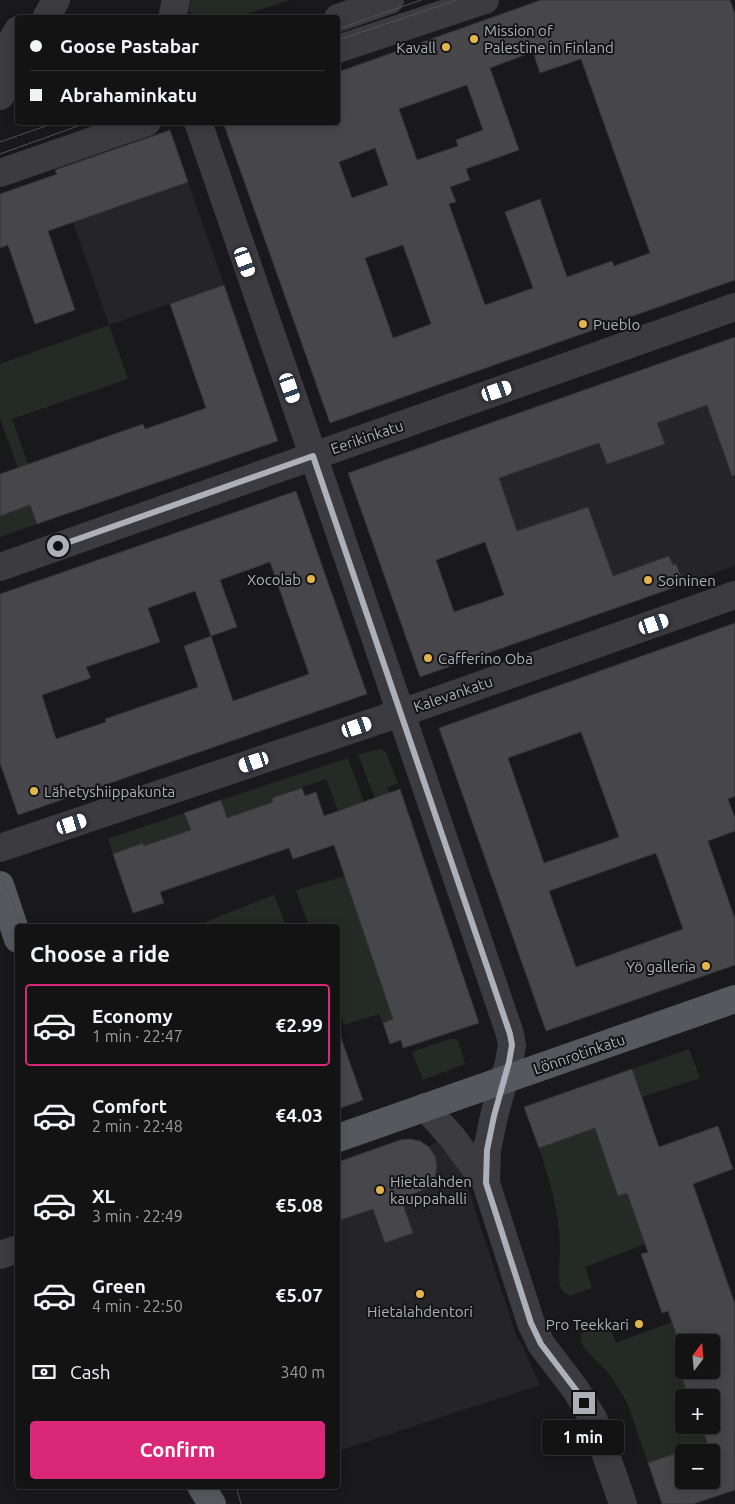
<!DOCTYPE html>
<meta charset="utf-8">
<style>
body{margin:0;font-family:Ubuntu,sans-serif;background:#202022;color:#f1f3f6;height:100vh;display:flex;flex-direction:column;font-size:19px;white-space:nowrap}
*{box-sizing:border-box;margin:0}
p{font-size:16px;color:#9d9ea0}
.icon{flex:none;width:28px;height:28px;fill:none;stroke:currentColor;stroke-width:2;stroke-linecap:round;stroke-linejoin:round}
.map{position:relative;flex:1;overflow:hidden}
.drawer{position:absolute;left:15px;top:924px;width:325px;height:565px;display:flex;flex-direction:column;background:#131314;border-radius:5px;box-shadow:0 2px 12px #0003,0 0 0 1px #323234}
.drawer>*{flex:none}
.guide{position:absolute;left:15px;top:15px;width:325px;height:110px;border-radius:5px;box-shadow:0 2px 12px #0003,0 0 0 1px #323234;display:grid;align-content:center;height:110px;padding:0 15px;background:#131314}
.needle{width:32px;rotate:16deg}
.controls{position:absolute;left:675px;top:1334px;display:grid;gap:10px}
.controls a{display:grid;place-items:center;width:45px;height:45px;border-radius:5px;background:#131314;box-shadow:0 2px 12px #0003,0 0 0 1px #323234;font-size:25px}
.end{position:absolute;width:22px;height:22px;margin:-11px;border:6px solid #adb0b9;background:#111;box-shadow:0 0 0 2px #111}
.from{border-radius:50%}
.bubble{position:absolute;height:35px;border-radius:5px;background:#131314;box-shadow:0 2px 12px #0003,0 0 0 1px #323234;font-size:16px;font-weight:600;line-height:35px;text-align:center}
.car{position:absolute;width:15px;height:30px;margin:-15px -8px;border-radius:6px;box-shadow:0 0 4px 1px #0007;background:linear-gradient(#fff 24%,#345 0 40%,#fff 0 76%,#345 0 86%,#fff 0)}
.guide b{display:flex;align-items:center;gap:18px;height:48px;font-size:19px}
.guide b+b{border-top:1px solid #323234}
.guide i{width:12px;height:12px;background:#f1f3f6}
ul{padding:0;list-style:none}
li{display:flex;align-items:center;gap:15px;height:82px;margin:0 10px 8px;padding:0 5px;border:2px solid transparent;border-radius:5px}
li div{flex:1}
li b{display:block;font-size:19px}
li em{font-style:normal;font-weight:600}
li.on{border-color:#db2777}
li>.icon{width:45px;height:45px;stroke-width:1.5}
h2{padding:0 15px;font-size:22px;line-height:60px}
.pay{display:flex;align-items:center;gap:12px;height:55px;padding:0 15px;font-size:19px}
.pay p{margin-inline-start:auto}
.button{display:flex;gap:10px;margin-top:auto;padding:10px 15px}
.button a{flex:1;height:58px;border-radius:5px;background:#db2777;color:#fff;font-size:20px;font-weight:600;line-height:58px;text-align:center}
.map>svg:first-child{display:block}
.built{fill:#252528}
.green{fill:#242b25}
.building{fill:#47464b;stroke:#343337;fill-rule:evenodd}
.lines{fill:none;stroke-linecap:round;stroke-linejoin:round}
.minor{stroke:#3b3b40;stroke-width:28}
.major{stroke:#57585e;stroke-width:28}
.tram{stroke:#525359;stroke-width:1}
.route{stroke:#adb0b9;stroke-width:6}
.poi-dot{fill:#e1b54c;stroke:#141416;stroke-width:2}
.labels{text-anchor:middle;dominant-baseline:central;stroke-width:4;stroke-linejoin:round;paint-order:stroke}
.poi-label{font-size:15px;fill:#adb0b9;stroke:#141416;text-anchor:start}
.street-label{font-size:15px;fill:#adb0b9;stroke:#141416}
</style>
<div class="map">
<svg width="735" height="1504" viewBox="0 0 735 1504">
<rect width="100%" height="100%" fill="#19191b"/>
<g class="built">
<polygon points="170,130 224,285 109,325 55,170"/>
<polygon points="735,337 735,566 623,606 588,507 485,542 448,438"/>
<polygon points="410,1139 420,1141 429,1147 438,1140 456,1162 466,1182 517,1338 521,1343 540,1385 338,1451 338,1162 400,1140"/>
</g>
<g class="green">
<polygon points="191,0 290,0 238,17 192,18 192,13 188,12"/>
<polygon points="109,325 128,379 12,419 28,464 18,468 0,418 0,364"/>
<polygon points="30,505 37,524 0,537 0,516"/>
<polygon points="379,749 386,752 398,783 387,788 390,793 375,798 358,755"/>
<polygon points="348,758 364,802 338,811 326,779 272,798 273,802 227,818 221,800"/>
<polygon points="184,813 191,830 144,846 143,843 113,854 108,839"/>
<polygon points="345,876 393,1019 383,1023 379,1014 344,1025 338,1007 338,926 309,926 296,890"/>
<polygon points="274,895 286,926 195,926"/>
<polygon points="449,1039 455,1039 458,1041 465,1064 423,1080 412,1052"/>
<polygon points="689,1049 700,1078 642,1097 632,1069"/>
<path d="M598 1127 606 1162 618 1196 627 1193 645 1244 585 1267 592 1288 570 1296C567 1294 562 1291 561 1288 557 1281 560 1258 560 1249 560 1214 550 1181 539 1148Z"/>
<polygon points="607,1321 616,1343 672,1322 684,1356 684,1370 689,1370 689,1372 681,1376 689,1397 684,1398 684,1425 701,1425 707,1442 648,1463 627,1402 610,1375 585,1349 580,1341 582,1331"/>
</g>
<g class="building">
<path d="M541 0H730L735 14V280L330 423 223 122H338V72ZM533 52 540 73 581 59 650 253 614 266 612 261 567 277 540 199 505 212 533 288 485 305 449 204 456 202 450 187 470 180 466 169 519 150 490 68ZM467 85 483 130 456 140 458 146 417 160 399 109ZM375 148 388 185 352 198 339 162ZM403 245 431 324 393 338 365 258Z"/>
<polygon points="170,130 188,182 48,231 75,310 35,324 8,245 0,248 0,194 57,174 55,170"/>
<polygon points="224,285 278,441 37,524 30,505 0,516 0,474 143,424 145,429 206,408 170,304"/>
<path d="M735 337V475L732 476 707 405 657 423 665 444 607 464 599 443 499 478 517 531 588 507 613 576 669 556 673 565 676 564 684 584 420 677 348 473ZM485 542 504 595 454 612 436 560Z"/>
<path d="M296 491 367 694 18 815 0 763V594ZM270 562 309 674 233 701 211 636 237 627 220 580ZM195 591 211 636 184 646 198 687 105 719 106 722 56 739 42 695 91 678 86 667 160 642 148 608Z"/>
<path d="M735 623V796L728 799 735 818V831L708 841 735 919V965L546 1031 439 728ZM581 732 619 837 544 863 508 758ZM656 853 683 929 576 967 549 891Z"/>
<polygon points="302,788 305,796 316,792 324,816 400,789 479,1023 403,1048 401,1040 390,1044 383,1023 393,1019 334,845 293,859 289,848 160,892 164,903 133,913 113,854 143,843 144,846 191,830 184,813 221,800 227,818 273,802 272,798"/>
<polygon points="340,1035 363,1100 338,1109 338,1036"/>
<path d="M632 1069 659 1147 718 1126 733 1169 693 1184 735 1304V1490L693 1504H662L648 1463 707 1442 701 1425H711V1398H689L681 1375 689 1372V1370H711V1342H684V1356L668 1311 662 1313 641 1254 648 1252 627 1193 618 1196 595 1128 539 1148 524 1107ZM684 1452H711V1480H684Z"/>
<polygon points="410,1139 420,1141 429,1147 435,1156 437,1166 435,1177 428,1188 401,1199 413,1233 385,1243 373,1209 338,1221 338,1162 400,1140"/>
</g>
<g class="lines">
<g class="minor">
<polyline points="46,18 56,0"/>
<polyline points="172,18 176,0"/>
<polyline points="338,18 390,0"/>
<polyline points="338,49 485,0"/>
<polyline points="0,61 18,30"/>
<polyline points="0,96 18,67"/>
<polyline points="198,122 324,487 510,1034 512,1045 509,1062 494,1116 487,1150 486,1183 531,1323 541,1344 576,1390 594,1420 623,1504"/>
<polyline points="0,173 147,122"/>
<polyline points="0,567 735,307"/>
<polyline points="0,848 424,705 735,595"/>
<polyline points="425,1107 452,1137 486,1183"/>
<polyline points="0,1255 18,1249"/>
</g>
<g class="major">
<polyline points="0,885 18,939"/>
<polyline points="338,1138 735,999"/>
<polyline points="201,1486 212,1504"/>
</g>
<g class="tram">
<polyline points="338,29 421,0"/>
<polyline points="338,40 457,0"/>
<polyline points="0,142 57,122"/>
<polyline points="0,154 89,122"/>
<polyline points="0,879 8,891 22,926"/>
<polyline points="236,1486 241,1504"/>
</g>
</g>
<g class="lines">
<polyline class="route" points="58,546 313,456 510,1034 512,1045 509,1062 494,1116 487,1150 486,1183 531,1323 541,1344 576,1390 584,1403"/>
</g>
<g class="poi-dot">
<circle cx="474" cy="39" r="5"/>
<circle cx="446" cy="47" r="5"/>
<circle cx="583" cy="324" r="5"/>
<circle cx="311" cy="579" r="5"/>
<circle cx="648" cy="580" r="5"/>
<circle cx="428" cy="658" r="5"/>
<circle cx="34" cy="791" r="5"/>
<circle cx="706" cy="966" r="5"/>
<circle cx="380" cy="1190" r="5"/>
<circle cx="420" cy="1294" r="5"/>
<circle cx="639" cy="1324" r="5"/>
</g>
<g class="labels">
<g class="poi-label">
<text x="484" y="30">Mission of<tspan x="484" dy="17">Palestine in Finland</tspan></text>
<text x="436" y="47" text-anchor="end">Kavall</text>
<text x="593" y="324">Pueblo</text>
<text x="301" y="579" text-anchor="end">Xocolab</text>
<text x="658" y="580">Soininen</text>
<text x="438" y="658">Cafferino Oba</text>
<text x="44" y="791">Lähetyshiippakunta</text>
<text x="696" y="966" text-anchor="end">Yö galleria</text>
<text x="390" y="1181">Hietalahden<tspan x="390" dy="17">kauppahalli</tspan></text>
<text x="420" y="1311" text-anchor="middle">Hietalahdentori</text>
<text x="629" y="1324" text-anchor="end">Pro Teekkari</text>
</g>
<g class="street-label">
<text transform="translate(367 437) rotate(-19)">Eerikinkatu</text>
<text transform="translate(453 694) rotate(-19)">Kalevankatu</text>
<text transform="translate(579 1054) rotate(-19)">Lönnrotinkatu</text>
</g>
</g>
</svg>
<div class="controls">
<a><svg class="needle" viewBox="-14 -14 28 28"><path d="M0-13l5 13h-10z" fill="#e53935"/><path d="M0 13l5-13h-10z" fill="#9d9ea0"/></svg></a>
<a>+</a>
<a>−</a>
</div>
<i class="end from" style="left:58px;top:546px"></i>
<i class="end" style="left:584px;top:1403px"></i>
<div class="bubble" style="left:542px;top:1420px;width:82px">1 min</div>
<i class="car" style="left:245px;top:262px;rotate:160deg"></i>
<i class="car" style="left:290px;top:388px;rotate:161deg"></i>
<i class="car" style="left:497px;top:391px;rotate:71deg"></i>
<i class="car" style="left:654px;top:624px;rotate:71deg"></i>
<i class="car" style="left:357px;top:727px;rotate:71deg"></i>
<i class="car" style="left:254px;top:762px;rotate:251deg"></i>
<i class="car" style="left:72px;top:824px;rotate:72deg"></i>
<div class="guide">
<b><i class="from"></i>Goose Pastabar</b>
<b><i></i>Abrahaminkatu</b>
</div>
<section class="drawer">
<h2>Choose a ride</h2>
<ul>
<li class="on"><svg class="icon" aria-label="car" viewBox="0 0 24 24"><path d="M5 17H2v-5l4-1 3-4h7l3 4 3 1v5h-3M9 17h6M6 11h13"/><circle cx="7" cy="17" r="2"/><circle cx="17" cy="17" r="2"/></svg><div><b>Economy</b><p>1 min · 22:47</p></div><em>€2.99</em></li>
<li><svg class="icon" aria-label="car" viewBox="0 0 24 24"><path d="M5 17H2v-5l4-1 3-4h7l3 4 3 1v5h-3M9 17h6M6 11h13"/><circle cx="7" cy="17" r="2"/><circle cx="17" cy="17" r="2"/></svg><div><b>Comfort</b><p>2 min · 22:48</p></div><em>€4.03</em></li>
<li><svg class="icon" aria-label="car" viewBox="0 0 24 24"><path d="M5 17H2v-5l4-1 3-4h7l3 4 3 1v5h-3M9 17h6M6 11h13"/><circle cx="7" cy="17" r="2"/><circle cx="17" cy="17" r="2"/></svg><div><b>XL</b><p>3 min · 22:49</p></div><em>€5.08</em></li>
<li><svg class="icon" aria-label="car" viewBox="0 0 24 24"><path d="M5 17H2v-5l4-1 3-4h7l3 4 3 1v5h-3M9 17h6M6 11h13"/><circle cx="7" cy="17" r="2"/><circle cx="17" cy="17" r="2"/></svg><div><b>Green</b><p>4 min · 22:50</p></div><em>€5.07</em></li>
</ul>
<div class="pay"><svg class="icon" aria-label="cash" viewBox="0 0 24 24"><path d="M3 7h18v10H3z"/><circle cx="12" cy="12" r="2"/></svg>Cash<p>340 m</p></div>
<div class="button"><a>Confirm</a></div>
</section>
</div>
